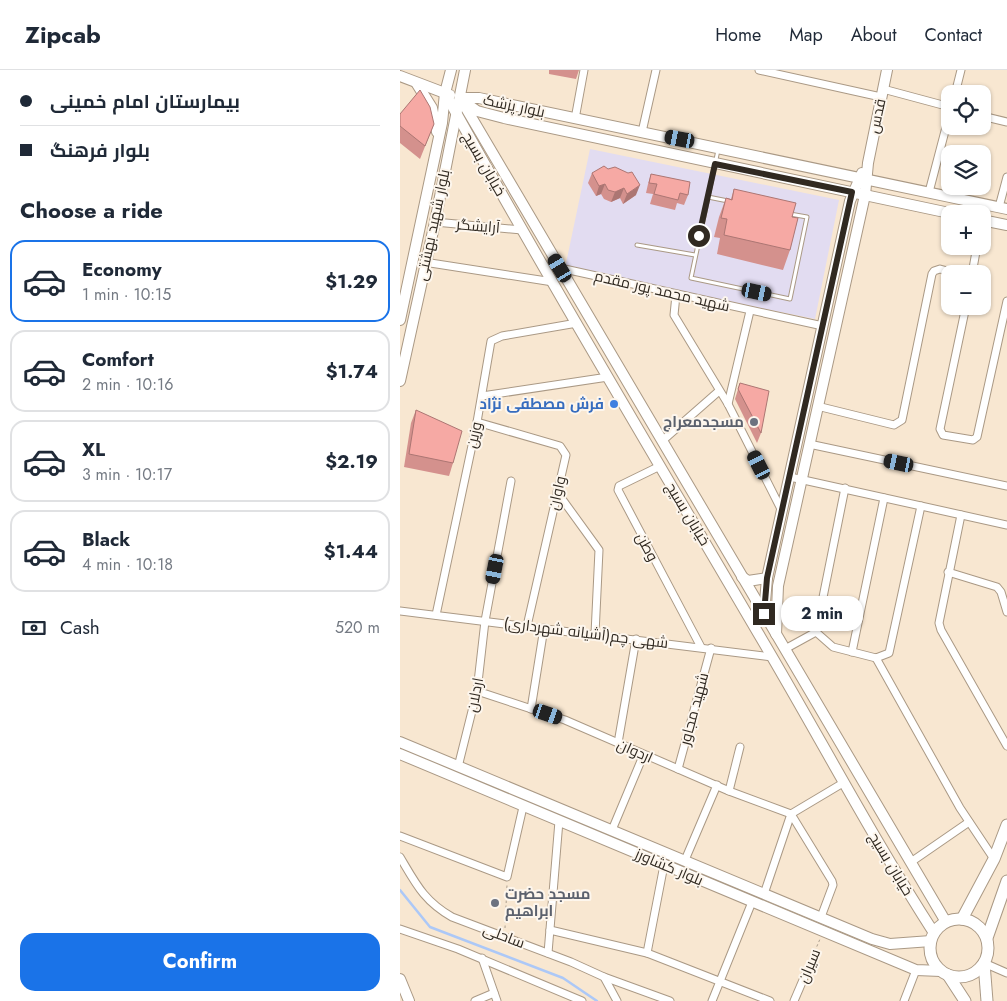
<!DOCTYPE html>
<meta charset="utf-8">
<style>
body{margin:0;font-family:Jost,Cairo,sans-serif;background:#f6f6f7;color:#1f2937;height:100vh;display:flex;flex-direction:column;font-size:19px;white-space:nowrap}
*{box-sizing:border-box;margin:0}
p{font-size:16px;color:#747a83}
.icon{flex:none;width:28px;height:28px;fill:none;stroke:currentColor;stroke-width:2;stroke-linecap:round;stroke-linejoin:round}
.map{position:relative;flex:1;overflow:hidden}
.details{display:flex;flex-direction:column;background:#fff;width:400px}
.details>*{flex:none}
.top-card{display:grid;align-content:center;height:110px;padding:0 20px;background:#fff}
.tools{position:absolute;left:541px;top:15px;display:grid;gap:10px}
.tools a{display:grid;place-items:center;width:50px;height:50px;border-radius:10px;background:#fff;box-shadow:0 1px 4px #0004;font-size:25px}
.end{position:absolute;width:22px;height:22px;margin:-11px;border:6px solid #302921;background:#fff;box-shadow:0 0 0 2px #fff}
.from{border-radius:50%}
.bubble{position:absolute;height:35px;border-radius:15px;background:#fff;box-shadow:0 1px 4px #0004;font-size:16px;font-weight:700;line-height:35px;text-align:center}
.car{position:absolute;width:15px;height:30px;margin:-15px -8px;border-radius:6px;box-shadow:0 0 4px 1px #0007;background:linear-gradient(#222 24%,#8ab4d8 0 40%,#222 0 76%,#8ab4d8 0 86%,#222 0)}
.top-card b{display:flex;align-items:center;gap:18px;height:48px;font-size:19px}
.top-card b+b{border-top:1px solid #e0e1e3}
.top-card i{width:12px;height:12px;background:#1f2937}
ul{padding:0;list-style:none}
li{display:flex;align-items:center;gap:15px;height:82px;margin:0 10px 8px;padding:0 10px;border:2px solid #e0e1e3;border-radius:15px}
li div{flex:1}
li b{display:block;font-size:19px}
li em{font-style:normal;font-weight:700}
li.selected{border-color:#1a73e8}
li>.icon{width:45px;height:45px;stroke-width:1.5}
h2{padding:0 20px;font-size:22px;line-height:60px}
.pay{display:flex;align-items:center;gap:12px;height:55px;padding:0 20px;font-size:19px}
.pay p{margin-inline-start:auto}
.action{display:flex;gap:10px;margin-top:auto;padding:10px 20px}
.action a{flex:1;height:58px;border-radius:15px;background:#1a73e8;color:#fff;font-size:20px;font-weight:700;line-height:58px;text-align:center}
header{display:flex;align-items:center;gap:30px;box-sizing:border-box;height:70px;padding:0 25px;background:#fff;border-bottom:1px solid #e0e1e3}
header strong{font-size:24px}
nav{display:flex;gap:28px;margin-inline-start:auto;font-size:18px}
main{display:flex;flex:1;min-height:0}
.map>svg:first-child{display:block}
.medical{fill:#e2dcf1}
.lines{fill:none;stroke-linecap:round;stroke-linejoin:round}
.stream{stroke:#acc8f7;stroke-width:2.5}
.lane-casing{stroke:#aa9985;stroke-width:5}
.street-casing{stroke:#aa9985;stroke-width:9}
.secondary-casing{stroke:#aa9985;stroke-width:12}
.primary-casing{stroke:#aa9985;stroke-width:13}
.path{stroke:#ac9f8e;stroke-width:1;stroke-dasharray:2.5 2.5;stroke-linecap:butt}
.lane{stroke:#fff;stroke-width:3}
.street{stroke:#fff;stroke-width:7}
.secondary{stroke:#fff;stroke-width:10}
.primary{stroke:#fff;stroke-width:11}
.wall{fill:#d4918d}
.shaded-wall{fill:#ac7673}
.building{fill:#f6a9a4;stroke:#ac7673}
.route{stroke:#302921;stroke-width:6}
.shop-dot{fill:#3f7fe0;stroke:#fdf6ed;stroke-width:2}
.worship-dot{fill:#6b7280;stroke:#fdf6ed;stroke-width:2}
.labels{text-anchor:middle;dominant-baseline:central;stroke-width:4;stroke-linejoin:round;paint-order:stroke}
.street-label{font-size:15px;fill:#302921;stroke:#fdf6ed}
.shop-label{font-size:15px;font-weight:bold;fill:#366cbe;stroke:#fdf6ed;text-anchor:end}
.worship-label{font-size:15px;font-weight:bold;fill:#5b616d;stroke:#fdf6ed;text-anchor:end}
</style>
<header>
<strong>Zipcab</strong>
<nav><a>Home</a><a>Map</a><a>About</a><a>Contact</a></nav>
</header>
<main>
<section class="details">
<div class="top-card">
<b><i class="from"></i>بیمارستان امام خمینی</b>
<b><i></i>بلوار فرهنگ</b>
</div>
<h2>Choose a ride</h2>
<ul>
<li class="selected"><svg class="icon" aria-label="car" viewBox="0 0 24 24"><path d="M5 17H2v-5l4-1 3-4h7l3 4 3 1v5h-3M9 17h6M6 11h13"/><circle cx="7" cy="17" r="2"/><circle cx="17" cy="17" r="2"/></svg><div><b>Economy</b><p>1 min · 10:15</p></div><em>$1.29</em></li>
<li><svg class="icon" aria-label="car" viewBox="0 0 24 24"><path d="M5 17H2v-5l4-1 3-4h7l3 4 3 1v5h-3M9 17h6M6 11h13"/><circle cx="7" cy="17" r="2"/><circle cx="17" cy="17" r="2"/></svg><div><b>Comfort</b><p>2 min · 10:16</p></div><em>$1.74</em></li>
<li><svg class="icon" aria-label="car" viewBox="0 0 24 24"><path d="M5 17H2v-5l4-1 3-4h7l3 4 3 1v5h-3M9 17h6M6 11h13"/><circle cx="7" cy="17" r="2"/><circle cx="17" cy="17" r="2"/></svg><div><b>XL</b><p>3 min · 10:17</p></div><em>$2.19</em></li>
<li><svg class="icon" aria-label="car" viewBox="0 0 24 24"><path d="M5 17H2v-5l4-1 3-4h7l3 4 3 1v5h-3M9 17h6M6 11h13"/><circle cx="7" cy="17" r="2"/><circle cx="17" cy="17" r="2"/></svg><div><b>Black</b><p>4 min · 10:18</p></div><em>$1.44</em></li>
</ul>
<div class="pay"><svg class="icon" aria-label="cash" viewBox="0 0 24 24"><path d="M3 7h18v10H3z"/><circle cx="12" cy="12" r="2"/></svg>Cash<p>520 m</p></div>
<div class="action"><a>Confirm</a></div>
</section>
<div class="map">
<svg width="607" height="931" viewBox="0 0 607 931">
<rect width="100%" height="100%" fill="#f8e7d1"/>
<polygon class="medical" points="190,79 439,130 415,249 165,198"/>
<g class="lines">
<polyline class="stream" points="0,820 30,857 163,908 197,931"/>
<defs>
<g id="lane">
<polyline points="318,80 291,208 390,229 407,147 390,144"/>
<polyline points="308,127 328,131"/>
<polyline points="237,175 295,185"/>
</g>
<g id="street">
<polyline points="359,0 481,27"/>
<polyline points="483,19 550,37"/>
<polyline points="555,24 561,0"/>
<polyline points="582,46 607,52"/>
<polyline points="175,49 184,0"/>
<polyline points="242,62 256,0"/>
<polyline points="529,122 550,42"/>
<polyline points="599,137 607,107"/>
<polyline points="35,152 122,160"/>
<polyline points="24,192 153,212"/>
<polyline points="160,198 423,256"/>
<polyline points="572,204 577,176"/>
<polyline points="276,225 274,245 328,334 382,441"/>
<polyline points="566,236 540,359 543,365 573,370 577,367 607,231"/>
<polyline points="82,326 208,307"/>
<polyline points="328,334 350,241"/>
<polyline points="417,336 494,355 502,350 532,204 534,201 540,199 558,204"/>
<polyline points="77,352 160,376 166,385 127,556"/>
<polyline points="262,371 319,321"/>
<polyline points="409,374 607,416"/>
<polyline points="260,396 219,416 218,420 301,577"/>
<polyline points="390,407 607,455"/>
<polyline points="157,422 199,480 195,564"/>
<polyline points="561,445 539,553 541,560 607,676"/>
<polyline points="548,502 597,517 601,522 607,542"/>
<polyline points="0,541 372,587"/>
<polyline points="36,545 77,352 91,271 102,266 177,253"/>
<polyline points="416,562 445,418"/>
<polyline points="385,579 416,562 433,577 476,588 489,583 521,436"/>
<polyline points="452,582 484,428"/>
<polyline points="476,588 560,738 594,789"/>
<polyline points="77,621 165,650 329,721 391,744"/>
<polyline points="131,639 144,558"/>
<polyline points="218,673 236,569"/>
<polyline points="58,697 77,621 85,551 111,411"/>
<polyline points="278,699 311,578"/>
<polyline points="329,721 340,677"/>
<polyline points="391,744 432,811 433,815 421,847"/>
<polyline points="212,760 243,686"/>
<polyline points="0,766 107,807 123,737"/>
<path d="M0 787C16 814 24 831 52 847L171 892 204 907 217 931"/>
<polyline points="285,790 317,715"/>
<polyline points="511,792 569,752"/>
<polyline points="364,824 391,744 443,713"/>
<polyline points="0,859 58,879 182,931"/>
<polyline points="150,860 247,883 370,931"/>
<polyline points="148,883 159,751"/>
<polyline points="247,883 264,795"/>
<polyline points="82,888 97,931"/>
<polyline points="584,893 607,903"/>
<polyline points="204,907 270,931"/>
<polyline points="75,931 94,923"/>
<polyline points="312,931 352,832"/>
<polyline points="394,931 406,903"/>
<polyline points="504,931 516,900"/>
</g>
<g id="secondary">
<polyline points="0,6 50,25"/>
<polyline points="17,14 32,38 37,62"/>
<path d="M45 23C147 207 255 387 361 568 419 666 472 767 534 863"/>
<polyline points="60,28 546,852"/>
<polyline points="60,28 79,28 607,139"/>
<polyline points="63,31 77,41 104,48 554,144"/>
<polyline points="582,150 607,155"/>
<polyline points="0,250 42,53 45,23 51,0"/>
<polyline points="0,311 35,152 65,0"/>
<polyline points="342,507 348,511 367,508"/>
<polyline points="364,544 367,508 450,131 462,103"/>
<polyline points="376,564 378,516 465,125 468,93 487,0"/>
<polyline points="0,672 472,869 490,874 531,871"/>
<polyline points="0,684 516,900 541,901"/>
<polyline points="0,909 9,931"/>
</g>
<g id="primary">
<circle cx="559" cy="878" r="29"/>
<polyline points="562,849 594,789 607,755"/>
<polyline points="587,868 607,811"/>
<polyline points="584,893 587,931"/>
<polyline points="548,905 565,931"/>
</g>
</defs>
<use href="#lane" class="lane-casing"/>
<use href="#street" class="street-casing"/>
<use href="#secondary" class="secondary-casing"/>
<use href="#primary" class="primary-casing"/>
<g class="path">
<polyline points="105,858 107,815"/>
<polyline points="409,895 420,869"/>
</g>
<use href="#lane" class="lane"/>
<use href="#street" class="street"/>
<use href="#secondary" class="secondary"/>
<use href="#primary" class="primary"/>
</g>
<g class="wall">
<polygon points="149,0 179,0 176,9 149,4"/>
<polygon points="0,44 34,54 20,89 0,73"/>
<polygon points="208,99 236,125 223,134 220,128 211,132 204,129 201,124 196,126 188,113 192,103"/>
<polygon points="251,104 288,125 284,135 277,133 275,140 250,134 253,124 246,123 248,114"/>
<polygon points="334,119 392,147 390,180 383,200 317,184 320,168 314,167 319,147 326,128 331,129"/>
<polygon points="340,313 361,363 357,373 335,329"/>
<polygon points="16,340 53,393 49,406 4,397 11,353"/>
</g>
<g class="shaded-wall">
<polygon points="205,114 201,124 196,126 199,116"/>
<polygon points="240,115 236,125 223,134 227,124"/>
<polygon points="224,118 220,128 211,132 215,122"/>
</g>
<g class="building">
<polygon points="20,20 30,37 34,54 25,76 0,56 0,44"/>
<polygon points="204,96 208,99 215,97 228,103 232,102 240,115 227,124 224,118 215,122 208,120 205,114 199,116 192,103"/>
<polygon points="251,104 290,112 288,125 280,123 278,130 254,124 257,114 249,113"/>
<polygon points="334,119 396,133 392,147 398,148 390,180 324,165 327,149 321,148 326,128 332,130"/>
<polygon points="340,313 369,321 361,363 338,319"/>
<polygon points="16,340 62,361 53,393 9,384"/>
</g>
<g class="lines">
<polyline class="route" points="299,166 315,94 452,122 367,508 364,544"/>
</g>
<circle class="shop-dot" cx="214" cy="334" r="5"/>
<g class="worship-dot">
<circle cx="354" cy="352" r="5"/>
<circle cx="95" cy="833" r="5"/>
</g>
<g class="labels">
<g class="street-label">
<text transform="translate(114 36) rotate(12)">بلوار پزشک</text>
<text transform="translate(477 46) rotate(-78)">قدس</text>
<text transform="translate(84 94) rotate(60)">خیابان بسیج</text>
<text transform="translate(33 155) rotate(-78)">بلوار شهید بهشتی</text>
<text transform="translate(78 156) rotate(5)">آرایشگر</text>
<text transform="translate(262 221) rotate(13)">شهید محمد پور مقدم</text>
<text transform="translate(74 365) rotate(-78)">وزین</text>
<text transform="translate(157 423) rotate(-77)">واوان</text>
<text transform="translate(288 444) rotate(59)">خیابان بسیج</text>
<text transform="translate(247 477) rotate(62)">وطن</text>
<text transform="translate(186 563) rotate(7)">شهی چم(آشیانه شهرداری)</text>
<text transform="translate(75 625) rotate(-79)">اردلان</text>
<text transform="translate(294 639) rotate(-75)">شهید مجاور</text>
<text transform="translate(235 681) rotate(24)">اردوان</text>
<text transform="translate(491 794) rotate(59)">خیابان بسیج</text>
<text transform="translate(269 797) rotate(23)">بلوار کشاورز</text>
<text transform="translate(104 866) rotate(21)">ساحلی</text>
<text transform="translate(409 896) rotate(-67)">سیران</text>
</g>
<g class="shop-label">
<text x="204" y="334">فرش مصطفی نژاد</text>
</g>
<g class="worship-label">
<text x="344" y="352">مسجدمعراج</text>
<text x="105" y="824" text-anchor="start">مسجد حضرت<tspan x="105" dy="17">ابراهیم</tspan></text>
</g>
</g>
</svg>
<div class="tools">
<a><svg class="icon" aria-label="locate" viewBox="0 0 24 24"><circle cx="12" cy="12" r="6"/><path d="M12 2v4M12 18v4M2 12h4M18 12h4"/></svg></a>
<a><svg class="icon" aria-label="layers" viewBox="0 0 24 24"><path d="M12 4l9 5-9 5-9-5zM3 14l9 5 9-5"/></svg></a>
<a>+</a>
<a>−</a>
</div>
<i class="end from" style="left:299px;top:166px"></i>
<i class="end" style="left:364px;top:544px"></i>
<div class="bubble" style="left:381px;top:526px;width:82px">2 min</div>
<i class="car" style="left:280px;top:69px;rotate:281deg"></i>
<i class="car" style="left:160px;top:198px;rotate:329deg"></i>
<i class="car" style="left:357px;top:222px;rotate:102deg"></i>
<i class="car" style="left:499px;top:393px;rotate:282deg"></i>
<i class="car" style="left:359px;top:395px;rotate:333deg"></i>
<i class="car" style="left:95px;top:499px;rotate:191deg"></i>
<i class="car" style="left:148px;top:644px;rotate:109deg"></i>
</div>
</main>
